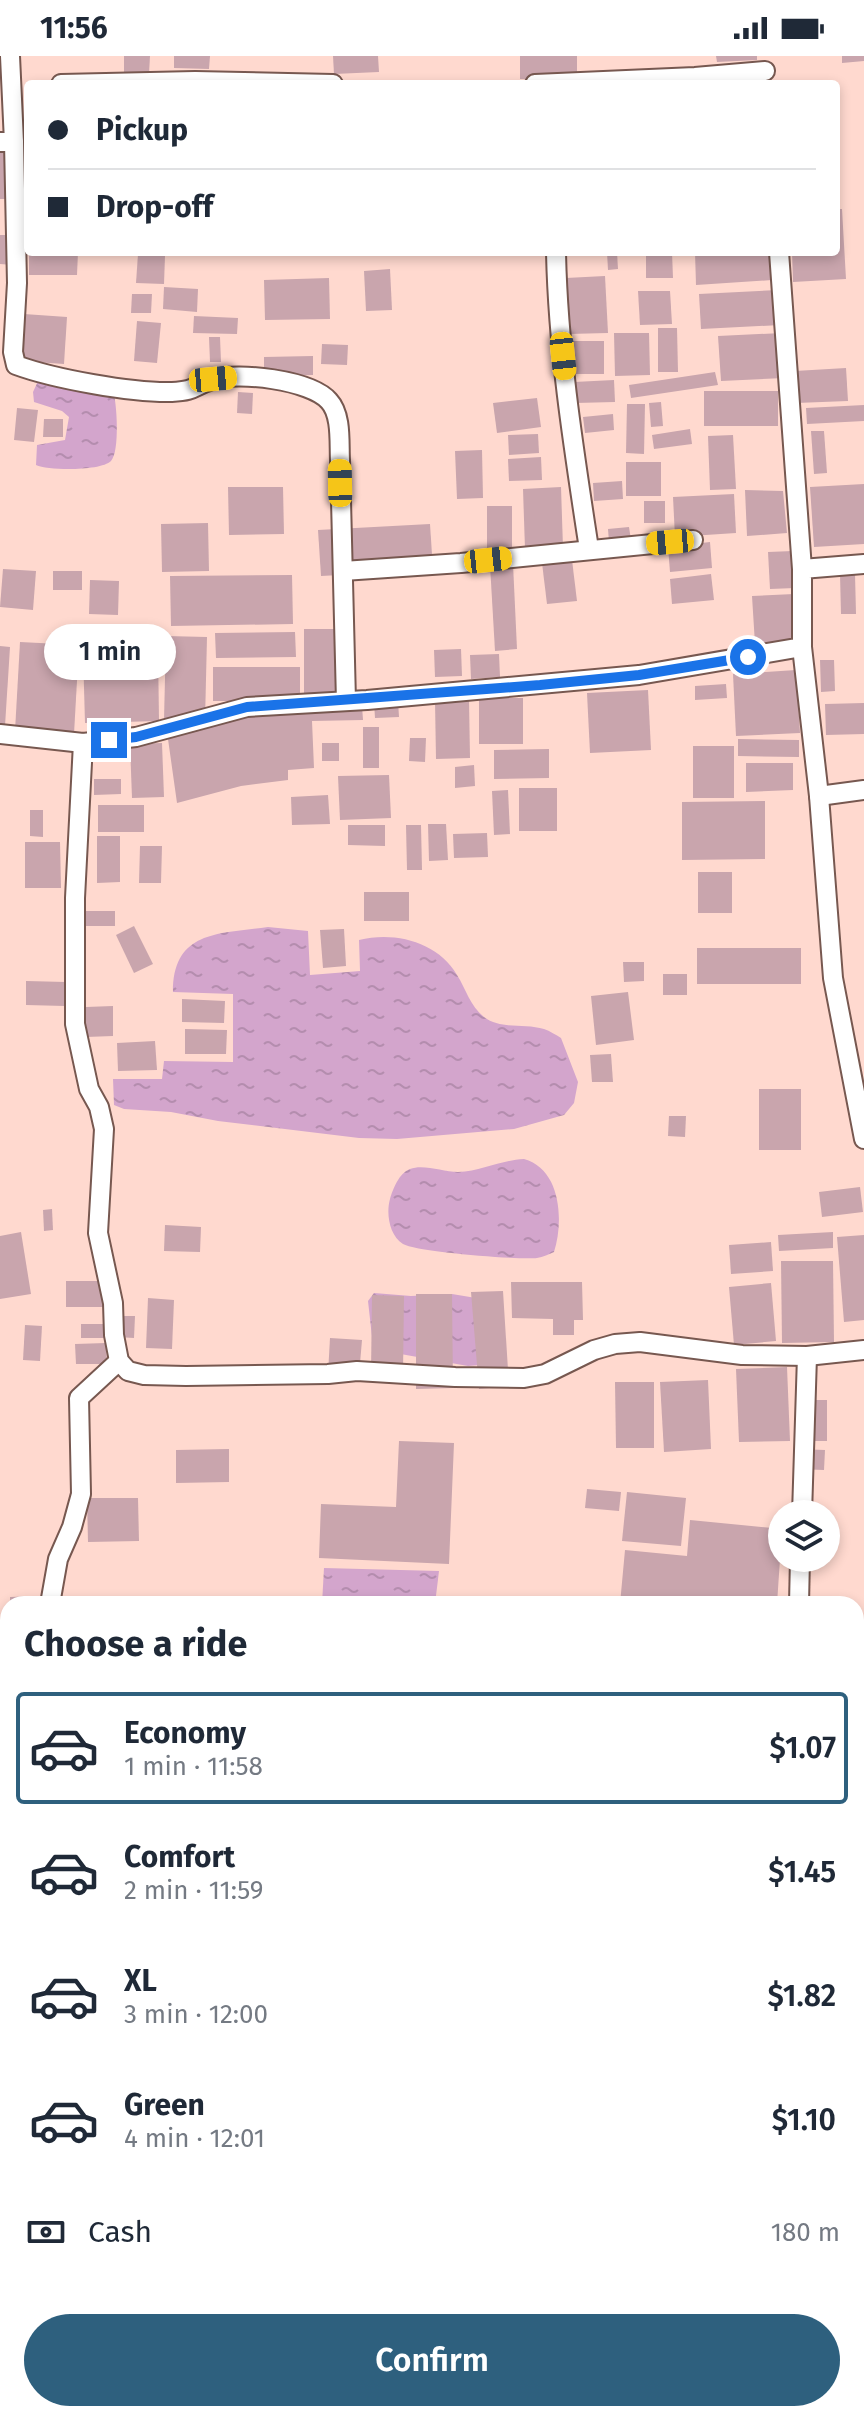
<!DOCTYPE html>
<meta charset="utf-8">
<style>
body{margin:0;font-family:"Fira Sans",sans-serif;background:#f2f2f3;color:#1f2937;height:100vh;display:flex;flex-direction:column;font-size:30px;white-space:nowrap}
*{box-sizing:border-box;margin:0}
p{font-size:26px;color:#747a83}
.icon{flex:none;width:44px;height:44px;fill:none;stroke:currentColor;stroke-width:2;stroke-linecap:round;stroke-linejoin:round}
.map{position:relative;flex:1;overflow:hidden}
.side{position:absolute;left:0px;top:1540px;width:864px;height:826px;display:flex;flex-direction:column;background:#fff;border-radius:24px 24px 0 0;box-shadow:0 4px 12px #0003}
.side>*{flex:none}
.hud{position:absolute;left:24px;top:24px;width:816px;height:176px;border-radius:8px;box-shadow:0 4px 12px #0003;display:grid;align-content:center;height:176px;padding:0 24px;background:#fff}
.buttons{position:absolute;left:768px;top:1444px;display:grid;gap:16px}
.buttons a{display:grid;place-items:center;width:72px;height:72px;border-radius:50%;background:#fff;box-shadow:0 4px 12px #0003;font-size:40px}
.end{position:absolute;width:36px;height:36px;margin:-18px;border:10px solid #1a73e8;background:#fff;box-shadow:0 0 0 4px #fff}
.from{border-radius:50%}
.bubble{position:absolute;height:56px;border-radius:28px;background:#fff;box-shadow:0 4px 12px #0003;font-size:26px;font-weight:600;line-height:56px;text-align:center}
.car{position:absolute;width:24px;height:48px;margin:-24px -12px;border-radius:10px;box-shadow:0 0 6px 2px #0007;background:linear-gradient(#f5c518 24%,#345 0 40%,#f5c518 0 76%,#345 0 86%,#f5c518 0)}
.hud b{display:flex;align-items:center;gap:28px;height:76px;font-size:30px}
.hud b+b{border-top:2px solid #e0e1e3}
.hud i{width:20px;height:20px;background:#1f2937}
ul{padding:0;list-style:none}
li{display:flex;align-items:center;gap:24px;height:112px;margin:0 16px 12px;padding:0 8px;border:4px solid transparent;border-radius:8px}
li div{flex:1}
li b{display:block;font-size:30px}
li em{font-style:normal;font-weight:600}
li.active{border-color:#2e607e}
li>.icon{width:72px;height:72px;stroke-width:1.5}
h2{padding:0 24px;font-size:36px;line-height:96px}
.pay{display:flex;align-items:center;gap:20px;height:88px;padding:0 24px;font-size:30px}
.pay p{margin-inline-start:auto}
.primary-button{display:flex;gap:16px;margin-top:auto;padding:16px 24px}
.primary-button a{flex:1;height:92px;border-radius:48px;background:#2e607e;color:#fff;font-size:32px;font-weight:600;line-height:92px;text-align:center}
.status{display:flex;justify-content:space-between;align-items:center;height:56px;padding:0 40px;background:#fff;direction:ltr}
.status svg{height:22px;fill:currentColor}
.map>svg:first-child{display:block}
.water{fill:url(#water-ripples)}
.building{fill:#c9a5ad}
.lines{fill:none;stroke-linecap:round;stroke-linejoin:round}
.street-casing{stroke:#775850;stroke-width:22}
.street{stroke:#fff;stroke-width:18}
.route{stroke:#1a73e8;stroke-width:10}
</style>
<div class="status"><b>11:56</b><svg viewBox="0 0 49 12"><path d="M0 12V9h3v3zM5 12V6h3v6zM10 12V3h3v9zM15 12V0h3v12zM26 1h20v11H26zM47 4h2v5h-2z"/></svg></div>
<div class="map">
<svg width="864" height="2365" viewBox="0 0 864 2365">
<defs>
<pattern id="water-ripples" width="26" height="14" patternUnits="userSpaceOnUse" patternTransform="scale(2)"><rect width="26" height="14" fill="#d3a5cc"/><path d="M2 4q2-2 4 0t4 0M15 11q2-2 4 0t4 0" fill="none" stroke="#b48dae"/></pattern>
</defs>
<rect width="100%" height="100%" fill="#ffd9cf"/>
<g class="water">
<path d="M39 323 113 335C117 346 120 396 111 405 101 415 49 415 36 409L37 389 65 384 69 361 62 355 34 346 33 336Z"/>
<path d="M268 871 308 875 310 919 360 915 359 884C395 875 438 886 457 919 466 933 470 950 484 961 501 974 525 967 544 973 550 975 556 979 561 982L578 1026 574 1047 564 1059 514 1073 397 1083 359 1082 218 1065 171 1056 124 1053 114 1049 113 1023H162L164 1005 233 1006V938L173 936C173 874 220 878 268 871Z"/>
<path d="M524 1103C561 1113 564 1165 554 1196 549 1198 543 1201 537 1202 519 1204 416 1196 403 1188 389 1179 386 1157 390 1143 393 1133 399 1117 410 1113 424 1108 443 1116 458 1116 482 1115 501 1104 524 1103Z"/>
<polygon points="374,1237 411,1240 452,1238 476,1242 480,1309 468,1310 378,1294 372,1281 368,1245"/>
<polygon points="324,1512 439,1515 435,1548 322,1548"/>
<polygon points="352,2358 352,2365 145,2365 144,2359"/>
<polygon points="374,2358 653,2358 638,2365 375,2365"/>
</g>
<g class="building">
<polygon points="124,0 150,0 149,18 124,17"/>
<polygon points="174,0 210,0 209,13 174,12"/>
<polygon points="333,0 378,0 379,16 334,18"/>
<polygon points="520,0 577,0 577,24 520,23"/>
<polygon points="716,0 757,0 757,4 717,6"/>
<polygon points="842,0 864,0 864,5 842,7"/>
<polygon points="0,92 10,92 11,143 0,143"/>
<polygon points="836,153 842,153 846,223 793,226 792,196 836,196"/>
<polygon points="0,179 13,179 13,209 0,208"/>
<polygon points="29,196 78,196 77,219 29,219"/>
<polygon points="607,196 617,196 618,213 608,214"/>
<polygon points="646,196 672,196 673,222 646,222"/>
<polygon points="695,196 770,196 772,224 696,229"/>
<polygon points="138,198 165,200 164,228 136,227"/>
<polygon points="390,213 392,254 366,255 364,215"/>
<polygon points="605,220 608,277 568,278 566,222"/>
<polygon points="329,222 330,263 265,264 264,224"/>
<polygon points="164,231 198,233 197,256 163,253"/>
<polygon points="778,234 780,269 701,273 699,238"/>
<polygon points="638,235 670,235 672,268 640,269"/>
<polygon points="132,238 152,238 151,257 131,257"/>
<polygon points="24,258 67,261 64,308 21,305"/>
<polygon points="194,260 238,262 237,278 193,277"/>
<polygon points="137,265 161,267 157,307 134,305"/>
<polygon points="658,272 677,272 678,316 658,316"/>
<polygon points="614,277 649,277 650,319 615,320"/>
<polygon points="782,277 784,322 721,325 718,280"/>
<polygon points="209,281 220,281 221,306 210,306"/>
<rect x="569" y="285" width="35" height="33"/>
<polygon points="322,288 348,289 347,309 321,308"/>
<polygon points="313,300 313,319 264,320 264,301"/>
<polygon points="846,312 848,345 796,347 795,315"/>
<polygon points="715,316 718,329 631,342 629,329"/>
<polygon points="614,324 615,346 575,347 574,326"/>
<rect x="704" y="335" width="74" height="35"/>
<polygon points="238,336 253,337 252,358 237,357"/>
<polygon points="537,342 541,371 497,377 493,347"/>
<polygon points="661,346 663,370 651,371 649,347"/>
<polygon points="627,348 645,348 644,398 626,397"/>
<polygon points="864,349 864,365 807,368 806,352"/>
<polygon points="17,352 38,354 34,386 14,384"/>
<polygon points="613,358 614,374 585,377 583,361"/>
<polygon points="44,363 63,363 63,381 43,381"/>
<polygon points="690,373 692,388 654,393 652,379"/>
<polygon points="811,375 824,375 827,417 814,418"/>
<polygon points="538,378 539,397 509,399 508,379"/>
<polygon points="733,379 736,433 710,434 708,380"/>
<polygon points="482,394 483,442 457,443 455,395"/>
<polygon points="541,401 542,424 509,425 508,403"/>
<rect x="626" y="406" width="35" height="34"/>
<polygon points="622,425 623,443 594,445 593,427"/>
<polygon points="864,428 864,488 814,491 810,431"/>
<polygon points="228,431 283,431 284,478 229,479"/>
<polygon points="561,431 563,492 525,493 523,433"/>
<polygon points="745,434 783,435 787,477 747,480"/>
<polygon points="734,438 736,477 675,481 673,441"/>
<rect x="644" y="445" width="21" height="22"/>
<rect x="487" y="450" width="25" height="47"/>
<polygon points="208,467 209,515 162,516 161,468"/>
<polygon points="430,468 433,514 321,520 318,474"/>
<polygon points="629,471 631,484 609,486 608,473"/>
<polygon points="710,486 712,512 670,516 668,491"/>
<polygon points="793,495 795,532 770,533 768,496"/>
<polygon points="572,504 577,545 547,548 542,507"/>
<polygon points="513,508 517,593 495,595 490,509"/>
<polygon points="3,513 36,515 33,554 0,551"/>
<rect x="53" y="515" width="29" height="19"/>
<polygon points="711,518 714,544 672,548 670,523"/>
<polygon points="840,518 855,518 856,558 841,558"/>
<polygon points="292,519 293,568 171,570 170,520"/>
<polygon points="90,524 119,525 118,559 89,558"/>
<polygon points="794,538 796,585 755,588 752,540"/>
<polygon points="304,573 341,573 340,638 304,638"/>
<polygon points="295,576 296,601 216,602 215,577"/>
<polygon points="166,580 207,581 205,665 164,664"/>
<polygon points="20,586 79,589 74,678 15,675"/>
<polygon points="0,590 10,591 5,670 0,670"/>
<polygon points="461,593 462,620 435,621 434,594"/>
<polygon points="158,594 159,665 85,667 83,596"/>
<polygon points="499,598 500,621 471,623 470,599"/>
<polygon points="820,604 834,604 835,635 821,636"/>
<rect x="213" y="611" width="87" height="34"/>
<polygon points="796,614 800,677 736,680 733,618"/>
<polygon points="726,628 727,642 695,644 695,630"/>
<polygon points="648,634 651,694 590,697 587,637"/>
<rect x="479" y="642" width="44" height="46"/>
<polygon points="469,644 470,702 436,703 435,645"/>
<polygon points="398,645 399,661 375,662 374,647"/>
<polygon points="864,647 864,678 826,679 825,648"/>
<polygon points="362,650 363,664 312,665 314,712 288,714 288,724 241,730 177,747 168,683 250,659"/>
<rect x="363" y="671" width="16" height="41"/>
<polygon points="410,682 426,682 425,706 409,705"/>
<polygon points="738,683 799,684 799,701 738,700"/>
<polygon points="162,687 164,741 132,742 130,688"/>
<rect x="322" y="687" width="17" height="18"/>
<rect x="693" y="690" width="41" height="52"/>
<polygon points="549,693 549,722 494,723 494,694"/>
<polygon points="746,707 793,707 793,734 746,736"/>
<polygon points="474,709 475,730 455,732 455,711"/>
<polygon points="389,719 391,762 340,764 338,720"/>
<polygon points="94,723 121,723 121,738 94,739"/>
<rect x="519" y="732" width="38" height="43"/>
<polygon points="508,734 510,778 494,779 492,735"/>
<polygon points="328,739 330,768 292,769 291,741"/>
<polygon points="765,745 765,803 682,804 682,746"/>
<rect x="98" y="749" width="46" height="27"/>
<polygon points="30,754 43,754 43,781 30,780"/>
<polygon points="428,768 446,768 448,804 429,805"/>
<polygon points="348,769 385,769 385,790 348,789"/>
<polygon points="406,769 421,769 422,814 407,814"/>
<polygon points="487,777 488,801 454,802 453,778"/>
<polygon points="97,780 120,780 120,826 97,827"/>
<polygon points="25,786 60,786 61,832 25,832"/>
<polygon points="140,790 162,790 161,827 139,827"/>
<rect x="698" y="816" width="34" height="41"/>
<rect x="364" y="836" width="45" height="29"/>
<rect x="77" y="855" width="38" height="15"/>
<polygon points="134,870 153,908 134,917 116,879"/>
<polygon points="344,873 346,910 323,912 320,874"/>
<rect x="697" y="892" width="104" height="36"/>
<polygon points="623,906 644,906 644,925 624,926"/>
<rect x="663" y="918" width="24" height="21"/>
<polygon points="26,925 66,926 65,950 26,949"/>
<polygon points="628,936 634,984 596,989 591,940"/>
<polygon points="182,943 225,945 224,967 182,966"/>
<polygon points="113,950 113,980 86,981 86,951"/>
<polygon points="185,973 227,974 226,998 185,998"/>
<polygon points="155,985 157,1014 118,1015 117,987"/>
<polygon points="611,998 613,1026 592,1026 590,999"/>
<rect x="759" y="1033" width="42" height="61"/>
<polygon points="669,1060 686,1060 685,1081 668,1080"/>
<polygon points="860,1131 863,1156 822,1161 819,1136"/>
<polygon points="52,1153 53,1174 44,1175 43,1154"/>
<polygon points="165,1169 201,1171 200,1196 164,1195"/>
<polygon points="21,1176 31,1238 0,1243 0,1180"/>
<polygon points="833,1176 833,1192 779,1195 778,1179"/>
<polygon points="864,1179 864,1264 844,1266 837,1181"/>
<polygon points="771,1186 773,1215 731,1218 729,1189"/>
<polygon points="781,1205 833,1205 834,1286 782,1287"/>
<rect x="66" y="1225" width="37" height="26"/>
<polygon points="511,1226 582,1226 583,1264 574,1264 574,1279 553,1279 553,1263 512,1262"/>
<polygon points="771,1227 776,1285 734,1289 729,1231"/>
<polygon points="503,1235 509,1330 479,1333 471,1236"/>
<polygon points="416,1238 452,1238 453,1332 416,1333"/>
<polygon points="372,1239 404,1240 403,1317 371,1317"/>
<polygon points="148,1242 174,1244 172,1293 146,1292"/>
<polygon points="117,1260 135,1260 134,1282 117,1281"/>
<rect x="81" y="1268" width="25" height="14"/>
<polygon points="25,1269 42,1270 40,1305 23,1304"/>
<polygon points="330,1282 362,1284 359,1319 328,1318"/>
<polygon points="106,1287 107,1308 76,1308 75,1288"/>
<polygon points="787,1311 790,1385 739,1386 736,1313"/>
<polygon points="708,1324 711,1393 664,1396 660,1326"/>
<polygon points="615,1326 654,1326 654,1392 616,1392"/>
<rect x="798" y="1344" width="29" height="41"/>
<polygon points="399,1385 454,1387 449,1508 319,1502 321,1448 396,1451"/>
<polygon points="229,1393 229,1426 176,1427 176,1394"/>
<polygon points="797,1393 825,1394 824,1414 796,1413"/>
<polygon points="587,1433 621,1436 619,1455 585,1452"/>
<polygon points="627,1436 686,1442 681,1490 622,1485"/>
<polygon points="87,1442 138,1442 139,1485 88,1486"/>
<polygon points="690,1464 782,1473 777,1548 620,1548 625,1494 687,1500"/>
<polygon points="43,1540 43,1548 10,1548 10,1541"/>
<polygon points="856,1579 864,1579 864,1603 856,1602"/>
<rect x="856" y="1606" width="8" height="34"/>
<polygon points="856,1653 864,1654 864,1691 856,1691"/>
<rect x="0" y="1821" width="8" height="16"/>
<polygon points="859,1933 864,1933 864,1977 862,1977"/>
<rect x="718" y="2358" width="18" height="7"/>
</g>
<g class="lines">
<defs>
<g id="street">
<polyline points="61,28 195,25 333,28"/>
<polyline points="535,28 695,21 765,15"/>
<polyline points="0,86 14,86 10,0"/>
<path d="M14 86 17 227 13 296 16 309C54 323 132 337 172 336 196 335 193 330 212 324 237 315 311 324 329 345 342 359 339 387 340 404L346 645"/>
<path d="M556 196C558 295 574 395 589 493"/>
<polyline points="779,196 802,513"/>
<polyline points="343,515 461,507 693,484"/>
<polyline points="802,591 819,740 833,922 864,1083"/>
<polyline points="0,678 83,687 136,681 247,651 367,644 639,619 802,591 802,513 864,508"/>
<polyline points="83,687 75,842 75,968 89,1033 99,1051 104,1073 98,1177 113,1247 114,1279 119,1305 128,1315 144,1319 186,1320 328,1318 357,1315 455,1321 524,1322 545,1318 594,1294 615,1288 640,1286 742,1299 807,1300 864,1294"/>
<polyline points="819,740 864,734"/>
<polyline points="802,1458 807,1300"/>
<polyline points="50,1548 58,1503 72,1471 81,1438 79,1342 119,1305"/>
<polyline points="799,1548 800,1502"/>
<polyline points="0,2042 8,2042"/>
<polyline points="360,2358 361,2365"/>
<polyline points="800,2358 800,2365"/>
</g>
</defs>
<use href="#street" class="street-casing"/>
<use href="#street" class="street"/>
</g>
<g class="lines">
<polyline class="route" points="109,684 136,681 247,651 540,629 639,619 748,601"/>
</g>
</svg>
<div class="buttons">
<a><svg class="icon" aria-label="layers" viewBox="0 0 24 24"><path d="M12 4l9 5-9 5-9-5zM3 14l9 5 9-5"/></svg></a>
</div>
<i class="end from" style="left:748px;top:601px"></i>
<i class="end" style="left:109px;top:684px"></i>
<div class="bubble" style="left:44px;top:568px;width:132px">1 min</div>
<i class="car" style="left:563px;top:300px;rotate:174deg"></i>
<i class="car" style="left:213px;top:323px;rotate:85deg"></i>
<i class="car" style="left:340px;top:427px;rotate:359deg"></i>
<i class="car" style="left:670px;top:486px;rotate:265deg"></i>
<i class="car" style="left:488px;top:504px;rotate:84deg"></i>
<div class="hud">
<b><i class="from"></i>Pickup</b>
<b><i></i>Drop-off</b>
</div>
<section class="side">
<h2>Choose a ride</h2>
<ul>
<li class="active"><svg class="icon" aria-label="car" viewBox="0 0 24 24"><path d="M5 17H2v-5l4-1 3-4h7l3 4 3 1v5h-3M9 17h6M6 11h13"/><circle cx="7" cy="17" r="2"/><circle cx="17" cy="17" r="2"/></svg><div><b>Economy</b><p>1 min · 11:58</p></div><em>$1.07</em></li>
<li><svg class="icon" aria-label="car" viewBox="0 0 24 24"><path d="M5 17H2v-5l4-1 3-4h7l3 4 3 1v5h-3M9 17h6M6 11h13"/><circle cx="7" cy="17" r="2"/><circle cx="17" cy="17" r="2"/></svg><div><b>Comfort</b><p>2 min · 11:59</p></div><em>$1.45</em></li>
<li><svg class="icon" aria-label="car" viewBox="0 0 24 24"><path d="M5 17H2v-5l4-1 3-4h7l3 4 3 1v5h-3M9 17h6M6 11h13"/><circle cx="7" cy="17" r="2"/><circle cx="17" cy="17" r="2"/></svg><div><b>XL</b><p>3 min · 12:00</p></div><em>$1.82</em></li>
<li><svg class="icon" aria-label="car" viewBox="0 0 24 24"><path d="M5 17H2v-5l4-1 3-4h7l3 4 3 1v5h-3M9 17h6M6 11h13"/><circle cx="7" cy="17" r="2"/><circle cx="17" cy="17" r="2"/></svg><div><b>Green</b><p>4 min · 12:01</p></div><em>$1.10</em></li>
</ul>
<div class="pay"><svg class="icon" aria-label="cash" viewBox="0 0 24 24"><path d="M3 7h18v10H3z"/><circle cx="12" cy="12" r="2"/></svg>Cash<p>180 m</p></div>
<div class="primary-button"><a>Confirm</a></div>
</section>
</div>
